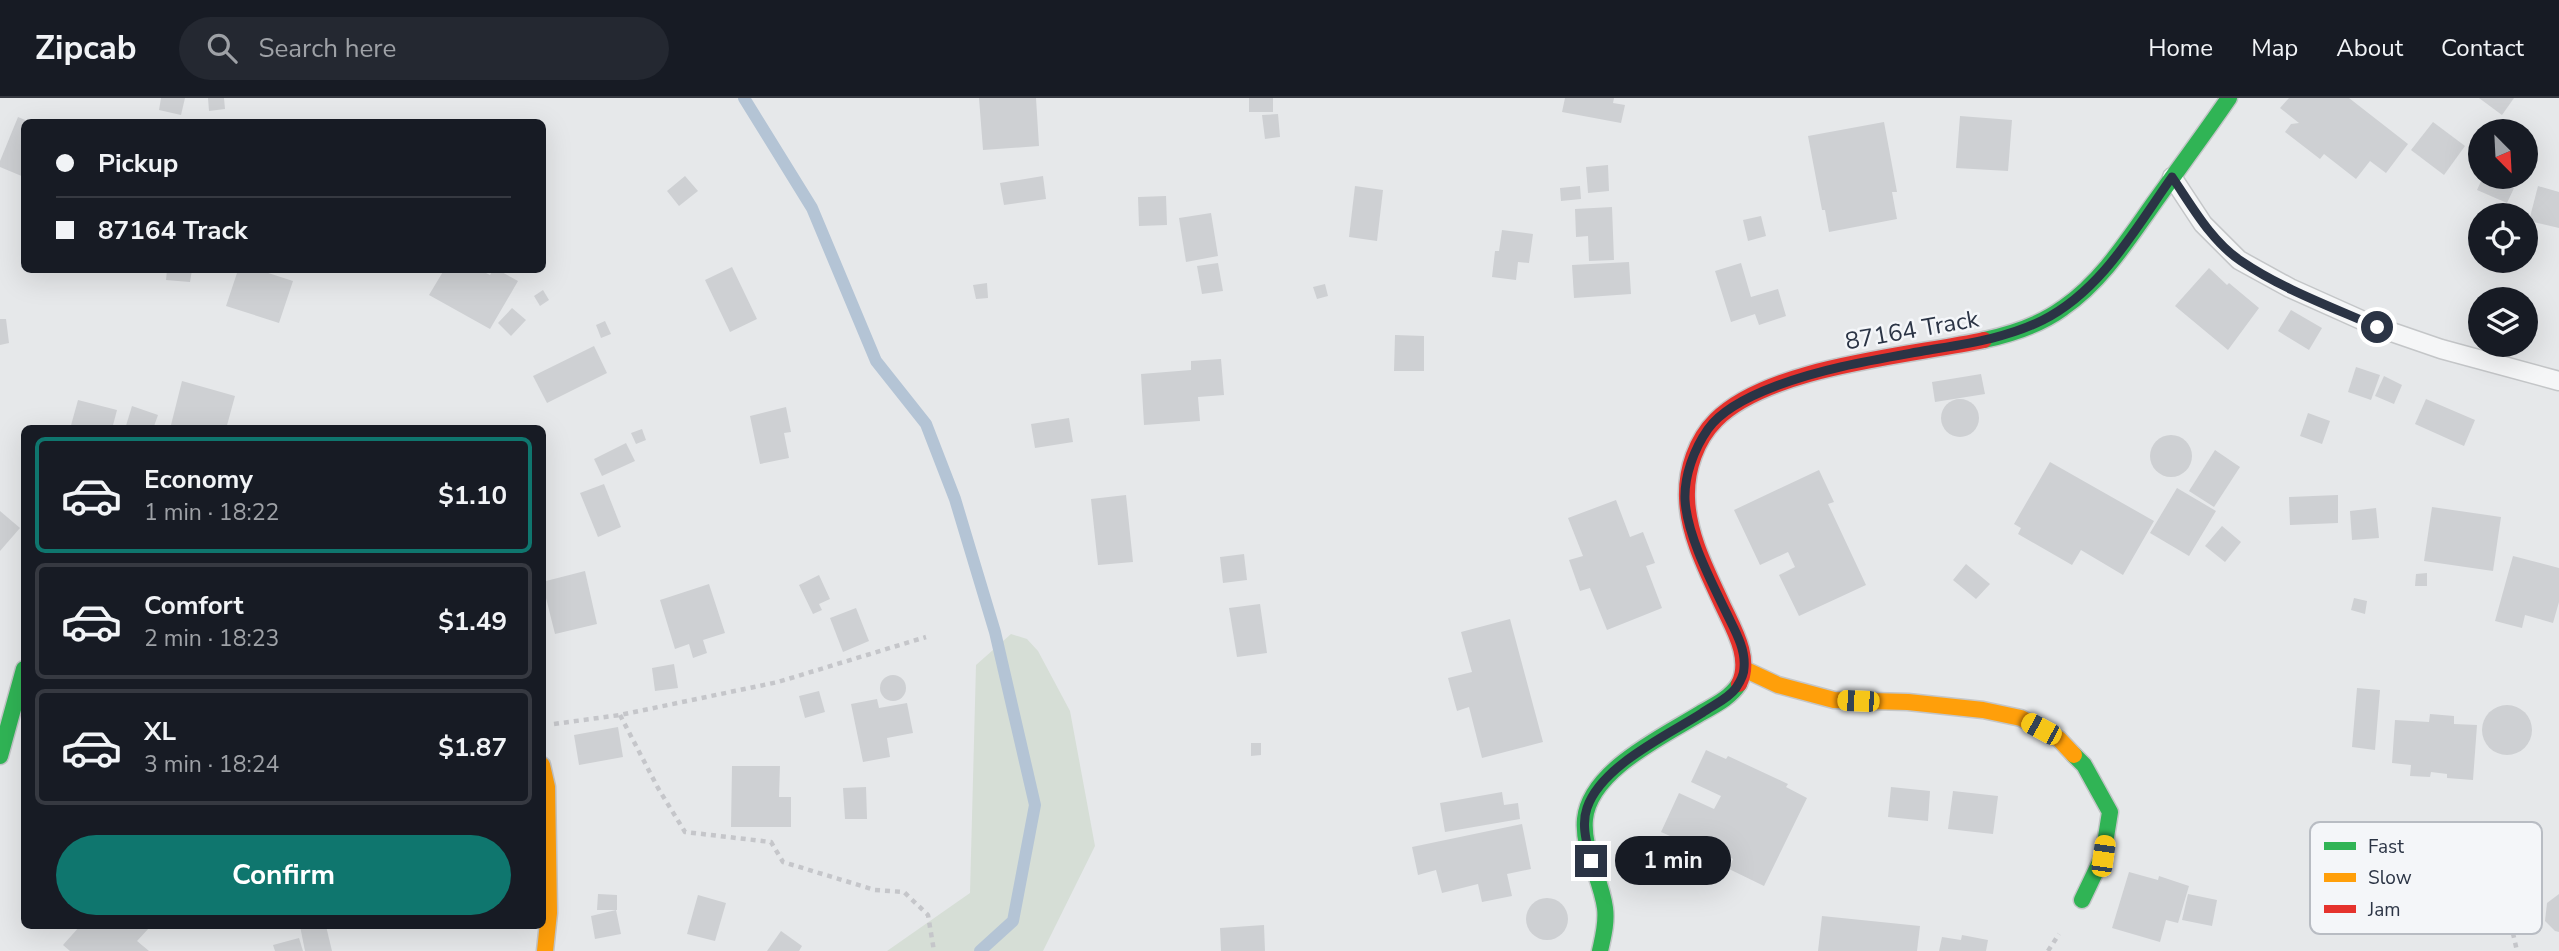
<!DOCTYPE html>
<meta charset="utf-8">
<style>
body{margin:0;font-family:"Nunito Sans",sans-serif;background:#242831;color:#f1f3f6;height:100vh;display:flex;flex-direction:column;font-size:26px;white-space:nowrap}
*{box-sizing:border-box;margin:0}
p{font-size:23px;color:#9ea1a6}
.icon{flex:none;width:38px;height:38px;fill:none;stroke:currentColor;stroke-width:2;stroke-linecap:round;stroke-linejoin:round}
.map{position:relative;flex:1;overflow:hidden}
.panel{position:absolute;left:21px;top:327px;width:525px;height:504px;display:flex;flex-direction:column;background:#171b24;border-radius:10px;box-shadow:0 7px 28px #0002}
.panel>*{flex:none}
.hud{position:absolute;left:21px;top:21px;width:525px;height:154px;border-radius:10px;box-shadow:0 7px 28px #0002;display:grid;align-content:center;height:154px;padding:0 35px;background:#171b24}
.needle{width:46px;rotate:156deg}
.fabs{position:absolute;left:2468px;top:21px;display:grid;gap:14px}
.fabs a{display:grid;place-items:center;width:70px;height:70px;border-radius:50%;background:#171b24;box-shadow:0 7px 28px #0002;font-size:35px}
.end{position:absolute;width:32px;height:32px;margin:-16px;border:9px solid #2b3445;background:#fff;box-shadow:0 0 0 4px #fff}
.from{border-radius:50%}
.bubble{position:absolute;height:49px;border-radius:24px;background:#171b24;box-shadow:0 7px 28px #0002;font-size:23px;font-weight:700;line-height:49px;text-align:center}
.car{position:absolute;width:21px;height:42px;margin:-21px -10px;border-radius:9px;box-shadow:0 0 5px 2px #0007;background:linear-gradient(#f5c518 24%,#345 0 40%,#f5c518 0 76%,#345 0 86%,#f5c518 0)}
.hud b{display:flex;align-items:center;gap:24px;height:66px;font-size:26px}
.hud b+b{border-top:2px solid #363941}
.hud i{width:18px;height:18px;background:#f1f3f6}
ul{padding:12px 0 0;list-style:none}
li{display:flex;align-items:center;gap:21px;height:116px;margin:0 14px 10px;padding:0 21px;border:4px solid #363941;border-radius:10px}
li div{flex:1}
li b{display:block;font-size:26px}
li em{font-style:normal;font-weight:700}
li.active{border-color:#0f766e}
li>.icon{width:63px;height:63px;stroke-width:1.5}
.cta{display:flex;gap:14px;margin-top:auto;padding:14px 35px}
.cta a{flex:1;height:80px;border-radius:42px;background:#0f766e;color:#fff;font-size:28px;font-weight:700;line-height:80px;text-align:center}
header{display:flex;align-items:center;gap:42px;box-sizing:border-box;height:98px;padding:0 35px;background:#171b24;border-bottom:2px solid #363941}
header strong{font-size:33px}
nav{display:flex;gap:38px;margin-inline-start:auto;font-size:24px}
.search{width:490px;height:63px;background:#242831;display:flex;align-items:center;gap:18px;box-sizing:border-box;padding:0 24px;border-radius:38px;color:#9ea1a6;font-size:26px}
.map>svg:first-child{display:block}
.green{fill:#d6ded6}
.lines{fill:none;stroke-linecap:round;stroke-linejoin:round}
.stream{stroke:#b4c4d5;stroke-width:12}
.building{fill:#ced0d3}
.lane-casing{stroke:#c4c6c8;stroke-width:21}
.fast-casing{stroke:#c4c6c8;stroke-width:19}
.slow-casing{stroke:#c4c6c8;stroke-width:19}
.jam-casing{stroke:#c4c6c8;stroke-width:19}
.path{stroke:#c5c6ca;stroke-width:4.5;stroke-dasharray:5 5;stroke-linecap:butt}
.lane{stroke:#f5f6f7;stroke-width:18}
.fast{stroke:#30b455;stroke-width:16}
.slow{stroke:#ff9f0a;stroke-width:16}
.jam{stroke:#e5322d;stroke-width:16}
.route{stroke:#2b3445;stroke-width:9}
.labels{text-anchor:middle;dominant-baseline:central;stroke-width:5;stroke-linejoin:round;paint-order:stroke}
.street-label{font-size:24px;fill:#2b3445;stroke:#f4f6f9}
.key{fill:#f4f6f9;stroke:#b8bcc3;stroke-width:2}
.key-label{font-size:19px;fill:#2b3445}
</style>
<header>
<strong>Zipcab</strong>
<div class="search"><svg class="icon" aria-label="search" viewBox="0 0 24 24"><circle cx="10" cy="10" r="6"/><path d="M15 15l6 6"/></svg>Search here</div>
<nav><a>Home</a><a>Map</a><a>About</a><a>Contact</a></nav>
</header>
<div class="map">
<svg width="2559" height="853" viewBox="0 0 2559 853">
<rect width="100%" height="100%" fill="#e6e8ea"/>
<polygon class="green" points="1011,536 1027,541 1038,553 1070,613 1095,748 1043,853 887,853 970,795 976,567"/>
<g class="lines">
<polyline class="stream" points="744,0 812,110 876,263 926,326 955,401 995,534 1035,707 1013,823 980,853"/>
</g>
<g class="building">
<polygon points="161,0 185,0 181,17 159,12"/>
<polygon points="208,0 224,0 225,11 209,13"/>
<polygon points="979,0 1036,0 1039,48 983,52"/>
<rect x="1249" y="0" width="24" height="14"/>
<polygon points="1565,0 1614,0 1613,5 1625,7 1621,25 1562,14"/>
<polygon points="2289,0 2349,0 2408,46 2386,75 2370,63 2356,81 2324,56 2320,61 2285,34 2291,26 2299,25 2280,10"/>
<polygon points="2479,0 2514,0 2502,17"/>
<polygon points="1278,16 1280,39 1265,41 1262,17"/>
<polygon points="1960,18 2012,22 2008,73 1956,70"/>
<polygon points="18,19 30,24 24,24 24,79 0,69 0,63"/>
<polygon points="1884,24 1897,94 1892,94 1897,121 1829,134 1825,112 1822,112 1808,38"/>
<polygon points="2433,24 2465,48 2444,77 2411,52"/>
<polygon points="1608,67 1609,93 1588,95 1586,69"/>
<polygon points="685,78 698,93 679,108 667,93"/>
<polygon points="1043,78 1046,101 1004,107 1000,85"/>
<polygon points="2483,79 2514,90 2507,105 2477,92"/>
<polygon points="1355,88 1383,92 1377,143 1349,139"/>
<polygon points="1580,88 1581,101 1561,103 1560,90"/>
<polygon points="2538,88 2559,94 2559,130 2529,123"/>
<polygon points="1166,98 1167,127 1139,128 1138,99"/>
<polygon points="1612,109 1614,162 1589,163 1588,138 1576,139 1575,111"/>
<polygon points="1211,115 1218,158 1186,164 1179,120"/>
<polygon points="1761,118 1766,138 1748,143 1743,122"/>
<polygon points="1502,132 1533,136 1529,165 1518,164 1516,182 1492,179 1495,153 1499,153"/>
<polygon points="1629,164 1631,196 1574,200 1572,167"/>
<polygon points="1218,165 1223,193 1202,196 1197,168"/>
<polygon points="1741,165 1751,199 1778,191 1786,218 1759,227 1755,216 1731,224 1715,173"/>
<polygon points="732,169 757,221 730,234 705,182"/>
<polygon points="2209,170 2227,187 2229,185 2259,210 2228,252 2175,208"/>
<polygon points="167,172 192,172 190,184 166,182"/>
<polygon points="238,172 259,172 293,183 279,225 226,208"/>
<polygon points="444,172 480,172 490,177 493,172 498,172 518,183 490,231 429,197"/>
<polygon points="987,185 988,200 976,201 973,187"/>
<polygon points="1325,186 1328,198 1317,201 1313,189"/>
<polygon points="543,192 549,202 540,208 534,198"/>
<polygon points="512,210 526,222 511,238 498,225"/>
<polygon points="2291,212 2322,230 2309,252 2278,233"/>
<polygon points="0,221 6,221 9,245 0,247"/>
<polygon points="605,223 611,236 601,240 596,227"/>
<polygon points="1395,237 1424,238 1424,273 1394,273"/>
<polygon points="594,248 607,275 547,305 533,278"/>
<polygon points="1221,261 1224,297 1198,299 1200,323 1144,327 1141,276 1191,272 1191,263"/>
<polygon points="2356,269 2380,277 2371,302 2348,294"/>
<polygon points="1981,276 1985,296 1935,304 1932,284"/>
<polygon points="2384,278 2402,287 2394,306 2375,298"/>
<polygon points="182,283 235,298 226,331 170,331"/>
<circle cx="1960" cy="320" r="19"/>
<polygon points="2426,301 2475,322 2464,348 2415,326"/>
<polygon points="78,302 117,312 112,331 70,331"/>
<polygon points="132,308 158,317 153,331 125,331"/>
<polygon points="786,309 791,334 784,335 789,360 760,366 750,318"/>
<polygon points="2308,315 2330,323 2322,346 2300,338"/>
<polygon points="1069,320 1073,344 1035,350 1031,326"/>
<polygon points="642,331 646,342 636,346 631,335"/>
<circle cx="2171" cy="358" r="21"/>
<polygon points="626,345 635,363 602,378 594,361"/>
<polygon points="2215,352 2240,369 2214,409 2189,393"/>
<polygon points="2050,364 2154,423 2123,477 2081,452 2072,467 2018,436 2021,430 2014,426"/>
<polygon points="1819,372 1834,404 1828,406 1866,487 1799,518 1779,477 1795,469 1788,454 1760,467 1734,412"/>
<polygon points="604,386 621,429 598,439 580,395"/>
<polygon points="2177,390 2216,413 2189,458 2150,435"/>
<polygon points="1126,397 1133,464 1098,467 1091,401"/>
<polygon points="2338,397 2338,425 2290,427 2289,399"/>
<polygon points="1616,402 1630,439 1643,434 1655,465 1646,468 1662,510 1607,532 1590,490 1580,493 1569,462 1583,458 1568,420"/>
<polygon points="2432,409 2501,419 2493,473 2424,463"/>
<polygon points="2376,410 2379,440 2352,442 2350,413"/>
<polygon points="0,413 20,430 0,453"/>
<polygon points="2222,428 2241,444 2225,464 2205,448"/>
<polygon points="1244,456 1247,482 1223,485 1220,459"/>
<polygon points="2513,458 2559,470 2559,504 2553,525 2525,517 2522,530 2495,523"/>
<polygon points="1966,466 1990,486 1976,501 1953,482"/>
<polygon points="585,473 597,526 555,536 542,484"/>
<polygon points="2427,475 2427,488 2415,488 2416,476"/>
<polygon points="819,477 830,501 819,506 822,512 813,516 799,487"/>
<polygon points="709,486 725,535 703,542 707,555 693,560 689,546 675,551 660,502"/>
<polygon points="2354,500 2367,503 2365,516 2351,512"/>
<polygon points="1260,506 1267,555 1237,559 1229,510"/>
<polygon points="856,510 869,543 843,554 830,520"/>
<polygon points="1510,521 1543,644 1482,660 1469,609 1457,613 1448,580 1472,574 1461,534"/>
<polygon points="674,566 678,590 655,593 652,570"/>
<circle cx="893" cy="590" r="13"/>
<polygon points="2357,590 2380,592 2375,652 2352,649"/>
<polygon points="819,593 825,614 805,620 799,598"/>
<polygon points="877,601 879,610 907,605 913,635 887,640 890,659 863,664 851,606"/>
<circle cx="2507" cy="632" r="25"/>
<polygon points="2430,616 2454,618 2454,626 2477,627 2473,682 2447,680 2447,676 2431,674 2430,679 2410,678 2411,667 2392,665 2395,622 2429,624"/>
<polygon points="618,629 623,659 579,667 574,637"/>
<polygon points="1251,645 1261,645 1261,657 1251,658"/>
<polygon points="1706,652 1726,661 1728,658 1788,686 1786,689 1807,700 1764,788 1729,771 1733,761 1706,748 1704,753 1661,734 1679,695 1714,711 1721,698 1691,684"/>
<polygon points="732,668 780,668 779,699 791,699 791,729 731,729"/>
<polygon points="866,689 867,721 845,721 843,690"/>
<polygon points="1891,689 1930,693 1928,723 1888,719"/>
<polygon points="1953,693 1998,698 1993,736 1948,731"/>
<polygon points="1502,694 1504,707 1518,705 1520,721 1445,734 1440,705"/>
<polygon points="1522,726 1531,771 1507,776 1512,798 1482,804 1478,786 1442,795 1436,772 1418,777 1412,749"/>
<polygon points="2129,774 2158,782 2159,778 2189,788 2178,825 2166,822 2160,844 2112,830"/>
<polygon points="598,796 617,797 617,812 597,812"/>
<polygon points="2188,796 2217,802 2212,828 2182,822"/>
<polygon points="2559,796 2559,834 2555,833 2545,823 2547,805"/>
<polygon points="698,797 726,805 715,843 687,836"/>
<circle cx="1547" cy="821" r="21"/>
<polygon points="616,812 621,836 595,841 591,818"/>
<polygon points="1822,818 1920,828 1917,853 1818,853"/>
<polygon points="1264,827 1265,853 1221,853 1220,830"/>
<polygon points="80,828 147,828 149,830 137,843 149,853 70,853 63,847"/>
<polygon points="300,828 326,828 332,853 305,853"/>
<polygon points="781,833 802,848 799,853 767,853"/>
<polygon points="1962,837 1988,842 1986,853 1939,853 1942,839 1961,842"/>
<polygon points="299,840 303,853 275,853 273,847"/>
</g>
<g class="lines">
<defs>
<polyline id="lane" points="2172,79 2203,126 2239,162 2290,190 2377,229 2441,251 2559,283"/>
<g id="fast">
<path d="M1984 242C2012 236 2040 227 2063 210 2102 183 2127 143 2154 105 2179 70 2205 35 2229 0"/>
<polyline points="2074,657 2084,667 2110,714 2103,758 2082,802"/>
<polyline points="0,658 24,571"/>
<path d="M1600 853C1603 839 1607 825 1605 810 1601 780 1582 752 1585 721 1590 672 1664 638 1701 615 1715 607 1730 600 1739 586"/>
</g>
<g id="slow">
<polyline points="1744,571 1778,587 1834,602 1908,604 1983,612 2021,620 2059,641 2074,657"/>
<polyline points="542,667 547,689 549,815 545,853"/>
</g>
<path id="jam" d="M1739 586C1752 560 1733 530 1722 506 1707 473 1688 437 1687 400 1686 372 1696 342 1716 322 1770 268 1910 258 1984 242"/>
</defs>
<use href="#lane" class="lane-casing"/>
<use href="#fast" class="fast-casing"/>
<use href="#slow" class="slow-casing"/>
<use href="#jam" class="jam-casing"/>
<g class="path">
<polyline points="620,617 658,690 685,734 771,744 783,764 875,792 904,794 928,817 934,853"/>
<polyline points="554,626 620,617 778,584 926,539"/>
<polyline points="2504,796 2517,853"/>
<polyline points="2048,853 2059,836"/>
</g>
<use href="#lane" class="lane"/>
<use href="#fast" class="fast"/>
<use href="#slow" class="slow"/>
<use href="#jam" class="jam"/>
</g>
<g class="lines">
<path class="route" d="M1591 763C1587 746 1581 727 1587 710 1601 668 1666 638 1702 615 1713 607 1728 601 1736 590 1740 584 1744 577 1744 570 1746 550 1734 531 1726 514 1711 483 1687 437 1685 402 1684 378 1694 351 1708 331 1723 310 1752 297 1776 288 1823 270 1873 262 1923 253 1964 246 2005 241 2043 222 2102 192 2135 131 2172 79 2192 108 2211 143 2241 163 2282 191 2332 209 2377 229"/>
</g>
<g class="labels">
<g class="street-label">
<text transform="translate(1912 232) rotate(-10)">87164 Track</text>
</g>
</g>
<rect x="2310" y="724" width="232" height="112" rx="10" class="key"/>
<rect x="2324" y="744" width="32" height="8" fill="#30b455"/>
<rect x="2324" y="775" width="32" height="9" fill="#ff9f0a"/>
<rect x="2324" y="807" width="32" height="8" fill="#e5322d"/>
<g class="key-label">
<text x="2368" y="755">Fast</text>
<text x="2368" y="786">Slow</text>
<text x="2368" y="818">Jam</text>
</g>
</svg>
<div class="fabs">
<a><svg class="needle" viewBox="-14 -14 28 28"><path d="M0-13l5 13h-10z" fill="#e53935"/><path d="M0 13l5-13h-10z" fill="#9ea1a6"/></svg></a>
<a><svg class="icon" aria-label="locate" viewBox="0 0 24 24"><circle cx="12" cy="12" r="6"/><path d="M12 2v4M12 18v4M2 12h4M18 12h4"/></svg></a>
<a><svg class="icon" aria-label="layers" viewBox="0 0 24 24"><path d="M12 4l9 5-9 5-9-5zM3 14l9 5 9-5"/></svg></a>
</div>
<i class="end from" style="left:2377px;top:229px"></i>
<i class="end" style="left:1591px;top:763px"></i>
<div class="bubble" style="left:1615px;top:738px;width:116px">1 min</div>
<i class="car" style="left:1858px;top:603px;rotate:272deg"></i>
<i class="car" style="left:2041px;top:631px;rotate:298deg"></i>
<i class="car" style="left:2103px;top:758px;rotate:8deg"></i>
<div class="hud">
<b><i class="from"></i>Pickup</b>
<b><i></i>87164 Track</b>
</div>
<section class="panel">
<ul>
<li class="active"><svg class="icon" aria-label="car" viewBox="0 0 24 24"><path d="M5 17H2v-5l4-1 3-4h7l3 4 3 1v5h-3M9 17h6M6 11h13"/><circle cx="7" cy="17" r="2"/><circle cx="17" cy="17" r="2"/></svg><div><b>Economy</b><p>1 min · 18:22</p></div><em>$1.10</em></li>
<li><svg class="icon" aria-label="car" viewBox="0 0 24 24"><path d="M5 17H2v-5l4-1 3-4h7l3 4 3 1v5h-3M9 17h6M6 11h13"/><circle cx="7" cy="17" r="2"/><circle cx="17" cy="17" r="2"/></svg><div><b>Comfort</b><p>2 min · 18:23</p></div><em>$1.49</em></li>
<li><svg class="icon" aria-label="car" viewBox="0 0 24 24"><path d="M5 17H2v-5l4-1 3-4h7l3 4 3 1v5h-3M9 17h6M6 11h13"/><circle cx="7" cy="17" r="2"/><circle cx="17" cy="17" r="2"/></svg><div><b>XL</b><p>3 min · 18:24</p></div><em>$1.87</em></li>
</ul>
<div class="cta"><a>Confirm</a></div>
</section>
</div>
